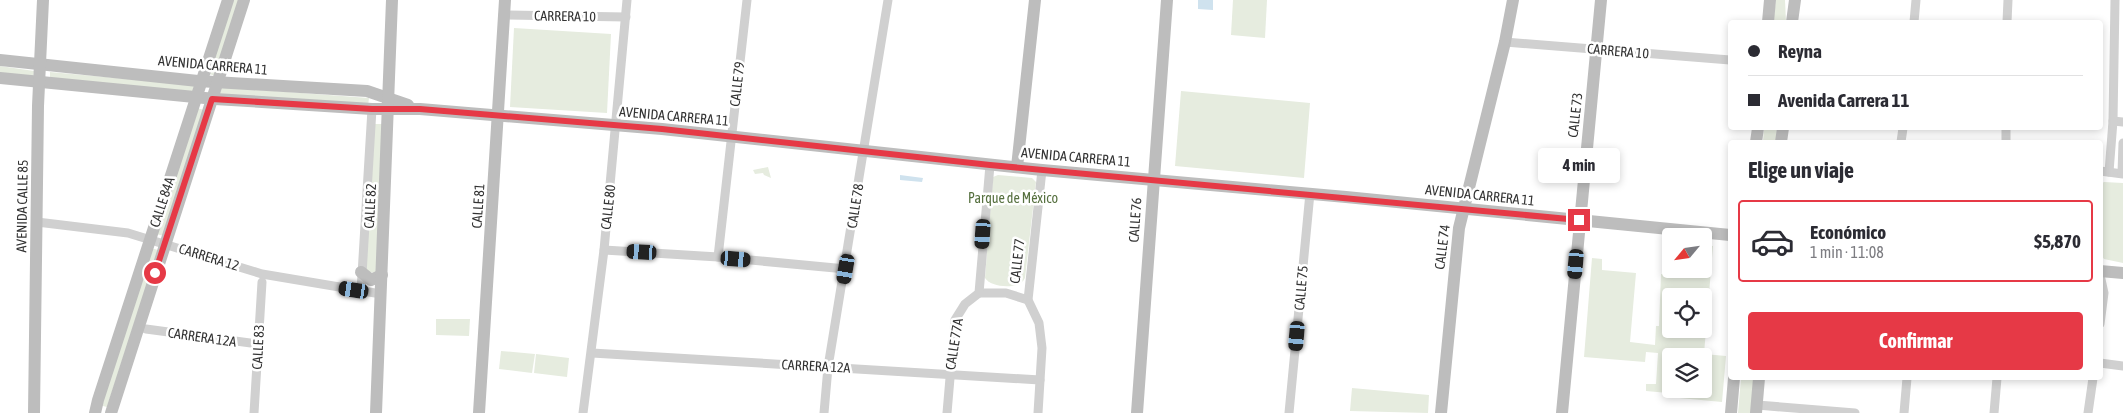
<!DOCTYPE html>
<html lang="es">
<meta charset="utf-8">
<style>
body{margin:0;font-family:"Asap Condensed",sans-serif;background:#f2f2f3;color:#2b2b33;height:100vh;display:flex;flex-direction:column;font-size:19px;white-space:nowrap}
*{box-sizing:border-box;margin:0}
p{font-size:16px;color:#7c7c81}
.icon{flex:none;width:28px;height:28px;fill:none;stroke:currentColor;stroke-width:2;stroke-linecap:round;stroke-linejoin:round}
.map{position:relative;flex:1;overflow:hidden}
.panel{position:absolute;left:1728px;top:140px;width:375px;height:240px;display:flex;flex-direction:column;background:#fff;border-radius:5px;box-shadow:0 2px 8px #0003}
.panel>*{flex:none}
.banner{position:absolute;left:1728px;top:20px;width:375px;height:110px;border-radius:5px;box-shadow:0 2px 8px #0003;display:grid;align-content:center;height:110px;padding:0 20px;background:#fff}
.needle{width:32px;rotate:241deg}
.buttons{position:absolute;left:1662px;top:228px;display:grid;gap:10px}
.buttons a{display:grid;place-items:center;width:50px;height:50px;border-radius:5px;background:#fff;box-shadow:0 2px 8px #0003;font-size:25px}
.end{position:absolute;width:22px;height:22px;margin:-11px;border:6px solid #e63946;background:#fff;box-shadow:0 0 0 2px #fff}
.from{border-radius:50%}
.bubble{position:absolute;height:35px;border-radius:5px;background:#fff;box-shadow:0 2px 8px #0003;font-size:16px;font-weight:700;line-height:35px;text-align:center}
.car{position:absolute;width:15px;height:30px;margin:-15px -8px;border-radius:6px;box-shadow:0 0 4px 1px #0007;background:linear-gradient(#222 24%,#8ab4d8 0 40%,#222 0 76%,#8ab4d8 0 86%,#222 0)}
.banner b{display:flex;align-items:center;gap:18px;height:48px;font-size:19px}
.banner b+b{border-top:1px solid #e1e1e2}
.banner i{width:12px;height:12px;background:#2b2b33}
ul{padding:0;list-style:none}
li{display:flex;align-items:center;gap:15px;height:82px;margin:0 10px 8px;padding:0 10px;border:2px solid transparent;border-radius:5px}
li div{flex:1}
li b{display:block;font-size:19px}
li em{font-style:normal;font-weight:700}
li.current{border-color:#e63946}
li>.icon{width:45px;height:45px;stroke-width:1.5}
h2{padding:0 20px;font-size:22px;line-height:60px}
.cta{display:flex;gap:10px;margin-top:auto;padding:10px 20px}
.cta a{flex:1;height:58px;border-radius:5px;background:#e63946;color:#fff;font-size:20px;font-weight:700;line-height:58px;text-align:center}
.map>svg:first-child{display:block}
.green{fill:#e6ecdf;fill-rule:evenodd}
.water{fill:#cfe2ee}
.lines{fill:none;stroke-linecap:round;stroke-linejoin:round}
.street{stroke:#d0d0d0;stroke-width:9}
.secondary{stroke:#bdbdbd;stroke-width:12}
.route{stroke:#e63946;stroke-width:6}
.labels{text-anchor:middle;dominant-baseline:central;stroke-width:5;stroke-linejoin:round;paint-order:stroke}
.street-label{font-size:14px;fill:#333;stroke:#fff}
.park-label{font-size:14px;fill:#56703f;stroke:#fff}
</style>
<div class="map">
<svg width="2123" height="413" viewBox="0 0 2123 413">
<rect width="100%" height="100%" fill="#fff"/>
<g class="green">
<polygon points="233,0 241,0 216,76 209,74"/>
<polygon points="1233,0 1267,0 1265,38 1231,35"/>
<polygon points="1776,0 1785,0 1786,22 1773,22"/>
<polygon points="514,28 611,34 607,113 510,107"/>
<polygon points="0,66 34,71 33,80 0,76"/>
<polygon points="50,72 194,85 193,94 50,82"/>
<polygon points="220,87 369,98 368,106 217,96"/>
<polygon points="1181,91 1310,103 1304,178 1175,166"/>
<polygon points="197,108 204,110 164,236 156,234"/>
<polygon points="373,124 386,124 378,273 365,272"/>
<polygon points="1764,128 1777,128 1776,142 1763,142"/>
<polygon points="768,167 771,178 764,175 763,173 755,174 753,170"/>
<path d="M998 175 1032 178 1036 182 1025 278C1020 290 991 288 985 278L993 177Z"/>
<polygon points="2104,182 2123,183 2123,263 2104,259 2100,253 2100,193 2101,184"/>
<path d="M1664 242 1671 243V269H1704V245L1713 246 1704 354 1726 356 1722 402 1679 398V394L1646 391V384H1656L1658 353 1646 352 1645 362 1584 357 1592 258 1602 259V270L1636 273 1630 342 1655 345 1656 326H1659L1661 274H1666V267L1662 266ZM1671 296H1704V329H1671ZM1671 356H1704V389H1671Z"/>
<polygon points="151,248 158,250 107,407 99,405"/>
<polygon points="436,319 470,319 469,336 436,335"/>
<polygon points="501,351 535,354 532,373 499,369"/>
<polygon points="536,354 569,358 567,377 534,373"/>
<polygon points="1741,378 1754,378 1751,413 1738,413"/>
<polygon points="1352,388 1429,395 1428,413 1350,411"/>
</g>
<g class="water">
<polygon points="1198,0 1213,0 1213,10 1198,9"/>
<polygon points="900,175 923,178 922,182 900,180"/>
</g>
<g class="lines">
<g class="street">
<polyline points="503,15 626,17"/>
<polyline points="1914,22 1916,0"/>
<polyline points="2007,22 2008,0"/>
<polyline points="1505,42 1730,60"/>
<polyline points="2113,121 2123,122"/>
<polyline points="1901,142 1903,128"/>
<polyline points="2006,142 2006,128"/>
<polyline points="2100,171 2123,174"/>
<polyline points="2109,172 2113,121 2115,0"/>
<polyline points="2122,173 2123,143"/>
<polyline points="37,222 128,233 262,274 381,294"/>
<polyline points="604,250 718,257 846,269"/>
<polyline points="718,257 747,0"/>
<polyline points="2100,275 2104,293 2100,324"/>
<polyline points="361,291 372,109"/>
<polyline points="979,293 1006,293 1028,300"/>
<polyline points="146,329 258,344"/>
<polyline points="592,353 1040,380"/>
<polyline points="2100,363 2123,366"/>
<polyline points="1757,405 1855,413"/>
<polyline points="254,413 262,282"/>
<polyline points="583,413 604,250 627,0"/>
<polyline points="824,413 828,367 888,0"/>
<polyline points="947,413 955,320 965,304 979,293 990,165"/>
<polyline points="1038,413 1042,348 1039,323 1028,300 1042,170"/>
<polyline points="1289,413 1310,193"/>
<polyline points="1904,413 1907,378"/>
<polyline points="1994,413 1997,378"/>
<polyline points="2088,413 2093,378"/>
</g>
<g class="secondary">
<polyline points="1768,22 1770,0"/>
<polyline points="1792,22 1795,0"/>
<polyline points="0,60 198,81 367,91 408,105"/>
<polyline points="0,78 215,99 372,109 420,109 662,129 1042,170 1346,197 1730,235"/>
<polyline points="1756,142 1758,128"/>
<polyline points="1781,142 1783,128"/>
<polyline points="1017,167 1035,0"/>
<polyline points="2100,271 2123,273"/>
<polyline points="361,272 371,280 382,275"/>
<polyline points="34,413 38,106 43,0"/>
<polyline points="95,413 98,400 228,0"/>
<polyline points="111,413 244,0"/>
<polyline points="376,413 392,0"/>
<polyline points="479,413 505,0"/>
<polyline points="1137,413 1167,0"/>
<polyline points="1441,413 1459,228 1505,42 1513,0"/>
<polyline points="1562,413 1601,0"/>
<polyline points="1731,413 1734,378"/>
<polyline points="1756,413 1759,378"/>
</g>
</g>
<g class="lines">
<polyline class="route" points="155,273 212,99 372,109 420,109 662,129 990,165 1579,220"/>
</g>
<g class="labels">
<g class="street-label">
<text transform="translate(565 16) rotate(1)">CARRERA 10</text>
<text transform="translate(1618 51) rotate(5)">CARRERA 10</text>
<text transform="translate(213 65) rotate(5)">AVENIDA CARRERA 11</text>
<text transform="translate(737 84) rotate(-84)">CALLE 79</text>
<text transform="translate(1575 115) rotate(-84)">CALLE 73</text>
<text transform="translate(674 116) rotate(5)">AVENIDA CARRERA 11</text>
<text transform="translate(1076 157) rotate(5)">AVENIDA CARRERA 11</text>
<text transform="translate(1480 195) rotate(6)">AVENIDA CARRERA 11</text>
<text transform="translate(162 202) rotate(-72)">CALLE 84A</text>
<text transform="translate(22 206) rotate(-89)">AVENIDA CALLE 85</text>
<text transform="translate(370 206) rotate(-87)">CALLE 82</text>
<text transform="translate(478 206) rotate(-86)">CALLE 81</text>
<text transform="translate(855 206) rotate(-81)">CALLE 78</text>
<text transform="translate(608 207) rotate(-84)">CALLE 80</text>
<text transform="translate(1135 220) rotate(-86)">CALLE 76</text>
<text transform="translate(1442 247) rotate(-83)">CALLE 74</text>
<text transform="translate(209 257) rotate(17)">CARRERA 12</text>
<text transform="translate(1017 261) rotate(-84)">CALLE 77</text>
<text transform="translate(1301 288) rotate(-85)">CALLE 75</text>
<text transform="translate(202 337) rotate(8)">CARRERA 12A</text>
<text transform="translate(954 344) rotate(-81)">CALLE 77A</text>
<text transform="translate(258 347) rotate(-87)">CALLE 83</text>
<text transform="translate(816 366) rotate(3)">CARRERA 12A</text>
</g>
<g class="park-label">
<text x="1013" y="198">Parque de México</text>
</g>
</g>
</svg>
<div class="buttons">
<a><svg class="needle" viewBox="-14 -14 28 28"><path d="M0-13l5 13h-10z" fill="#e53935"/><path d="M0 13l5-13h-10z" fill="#7c7c81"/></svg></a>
<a><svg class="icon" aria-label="locate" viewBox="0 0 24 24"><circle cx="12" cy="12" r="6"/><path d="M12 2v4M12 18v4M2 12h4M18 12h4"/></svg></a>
<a><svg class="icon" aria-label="layers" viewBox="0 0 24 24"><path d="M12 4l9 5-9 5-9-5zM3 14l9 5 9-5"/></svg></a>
</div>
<i class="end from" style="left:155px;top:273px"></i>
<i class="end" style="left:1579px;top:220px"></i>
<div class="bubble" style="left:1538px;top:148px;width:82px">4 min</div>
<i class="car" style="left:983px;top:234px;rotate:184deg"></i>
<i class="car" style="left:642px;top:252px;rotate:273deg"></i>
<i class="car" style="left:736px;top:259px;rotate:95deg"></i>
<i class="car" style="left:1576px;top:264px;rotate:185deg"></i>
<i class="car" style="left:846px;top:269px;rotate:190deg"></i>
<i class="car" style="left:354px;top:290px;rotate:279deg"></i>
<i class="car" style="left:1297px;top:336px;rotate:185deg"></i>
<div class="banner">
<b><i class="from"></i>Reyna</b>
<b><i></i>Avenida Carrera 11</b>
</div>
<section class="panel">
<h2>Elige un viaje</h2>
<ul>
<li class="current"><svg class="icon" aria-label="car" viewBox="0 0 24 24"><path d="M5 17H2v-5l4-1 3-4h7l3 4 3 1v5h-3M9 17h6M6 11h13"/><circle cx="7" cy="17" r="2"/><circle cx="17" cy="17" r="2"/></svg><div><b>Económico</b><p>1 min · 11:08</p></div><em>$5,870</em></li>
</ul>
<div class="cta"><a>Confirmar</a></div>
</section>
</div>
